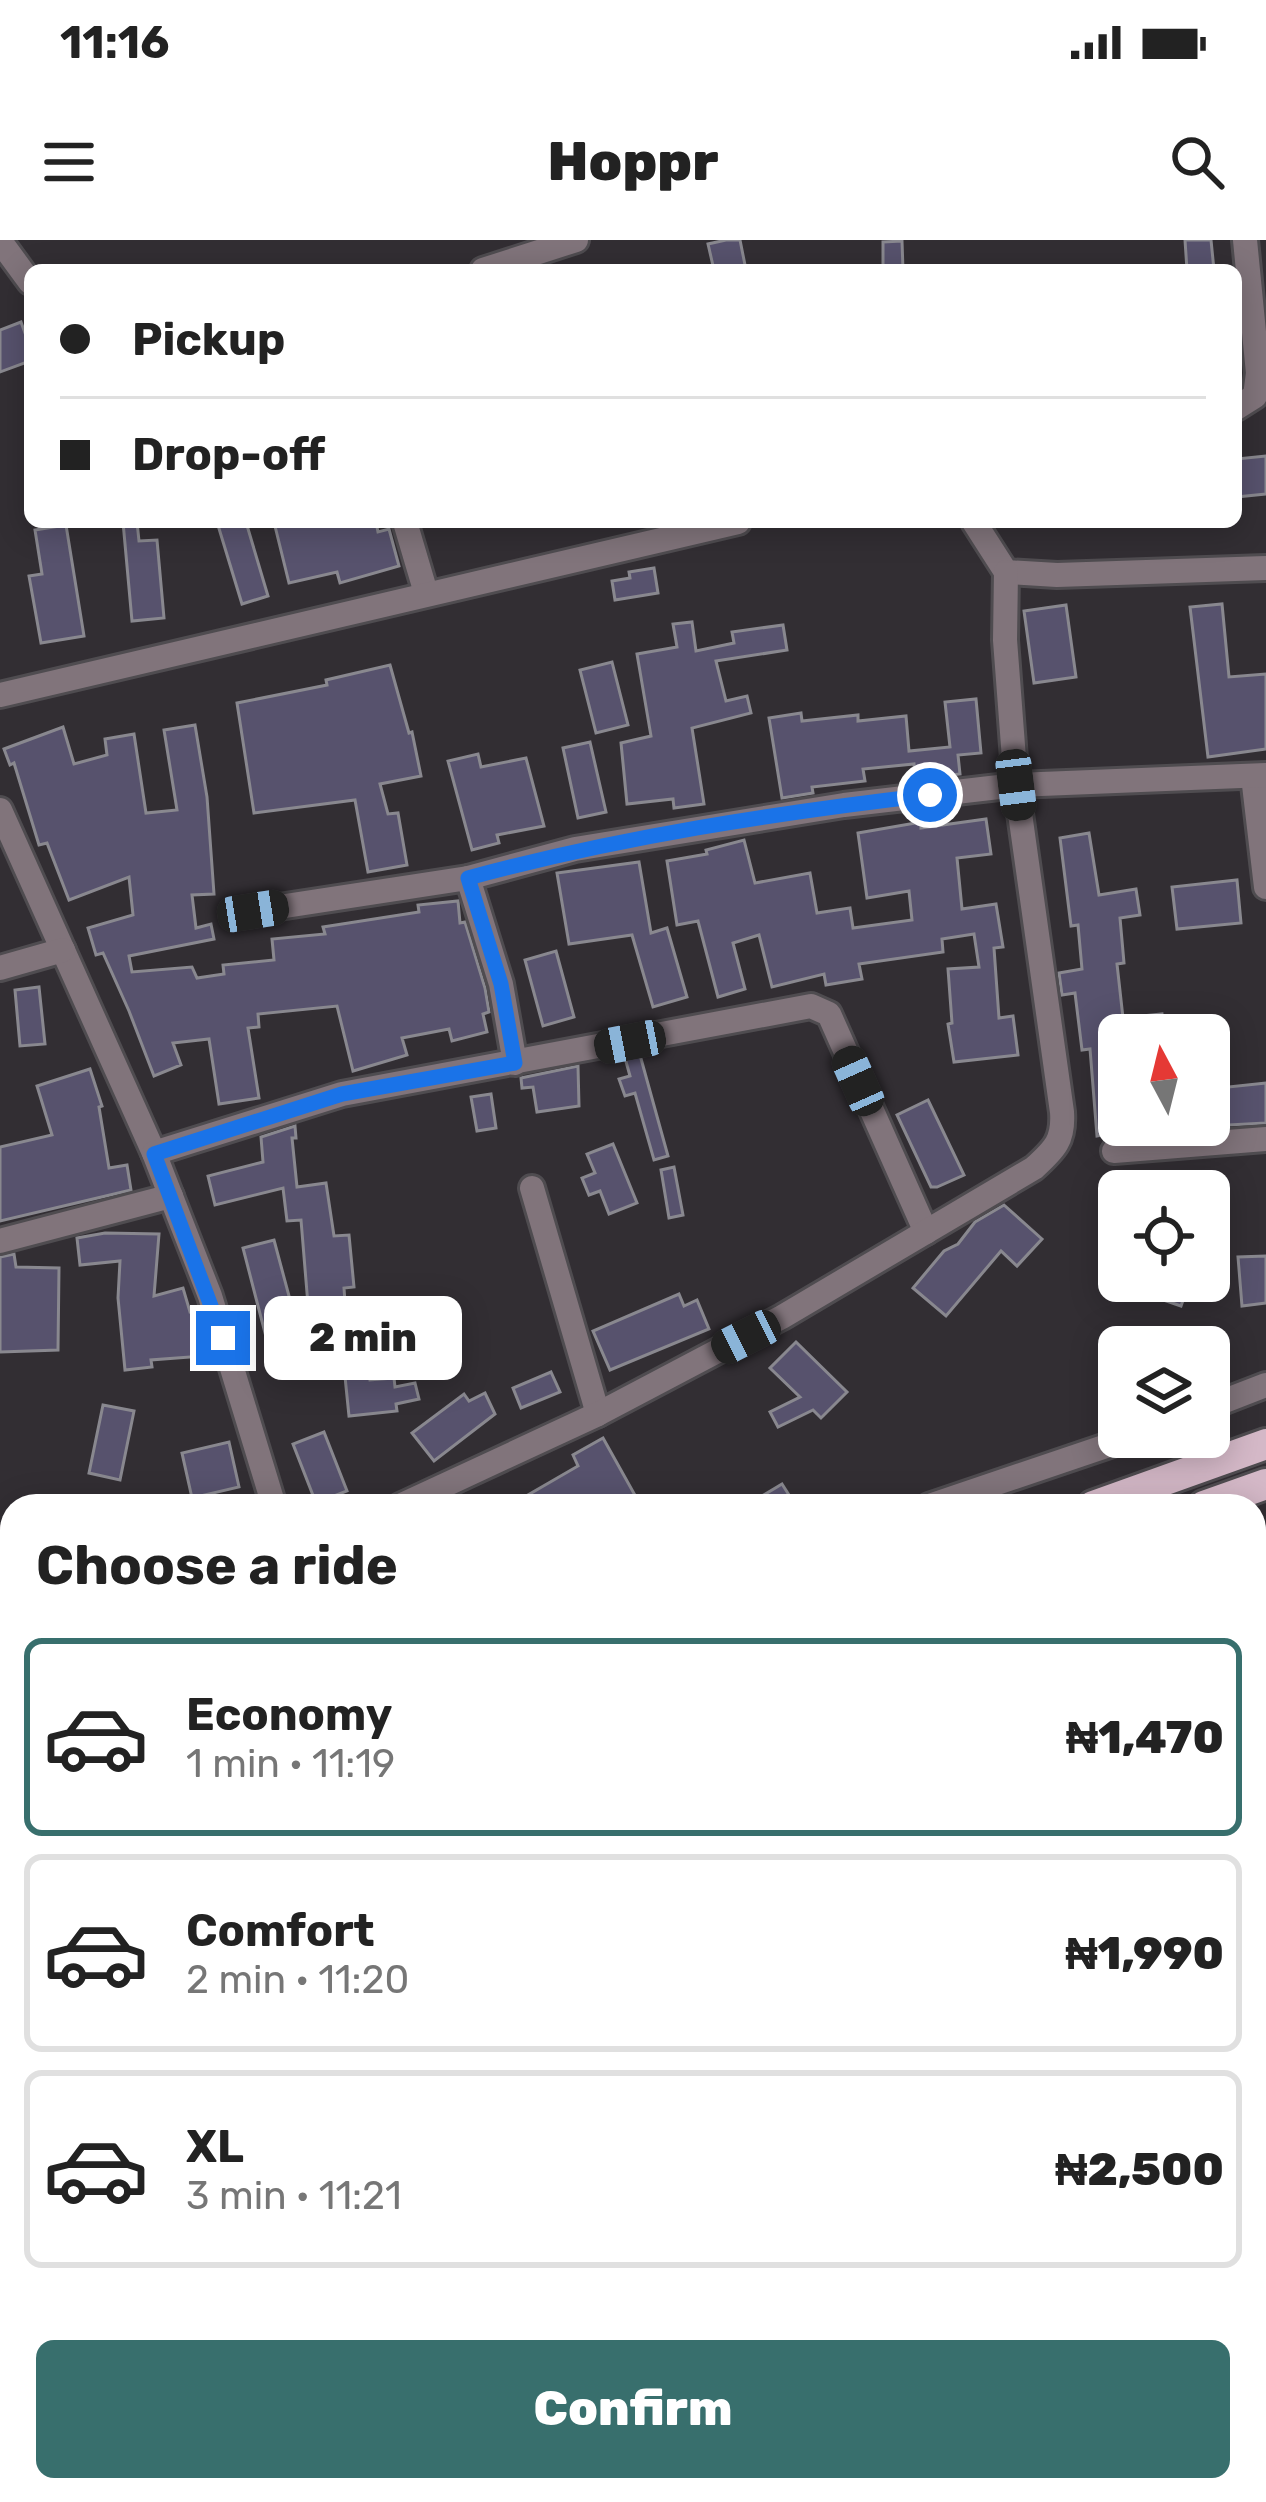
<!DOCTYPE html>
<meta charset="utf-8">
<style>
body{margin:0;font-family:Rubik,sans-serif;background:#f6f6f6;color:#222;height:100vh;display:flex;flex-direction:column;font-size:45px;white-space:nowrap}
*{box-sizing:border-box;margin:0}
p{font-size:39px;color:#767676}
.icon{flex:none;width:66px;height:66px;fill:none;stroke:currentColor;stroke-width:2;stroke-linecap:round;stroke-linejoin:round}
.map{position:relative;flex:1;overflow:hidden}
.details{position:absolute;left:0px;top:1254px;width:1266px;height:1008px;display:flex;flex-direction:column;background:#fff;border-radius:36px 36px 0 0;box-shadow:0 6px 30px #0003}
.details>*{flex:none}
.banner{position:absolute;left:24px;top:24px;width:1218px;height:264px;border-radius:18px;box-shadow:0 6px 30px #0003;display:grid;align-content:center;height:264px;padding:0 36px;background:#fff}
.needle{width:78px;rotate:353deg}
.buttons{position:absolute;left:1098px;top:774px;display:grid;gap:24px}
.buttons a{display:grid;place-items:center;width:132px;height:132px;border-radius:18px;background:#fff;box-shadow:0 6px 30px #0003;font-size:60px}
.end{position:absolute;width:54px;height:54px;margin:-27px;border:15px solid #1a73e8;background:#fff;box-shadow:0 0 0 6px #fff}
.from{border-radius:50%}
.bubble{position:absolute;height:84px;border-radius:18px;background:#fff;box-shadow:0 6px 30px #0003;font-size:39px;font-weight:800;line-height:84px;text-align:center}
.car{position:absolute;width:36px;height:72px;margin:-36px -18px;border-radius:15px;box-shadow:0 0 9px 3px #0007;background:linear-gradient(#222 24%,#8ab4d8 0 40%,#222 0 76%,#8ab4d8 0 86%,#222 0)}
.banner b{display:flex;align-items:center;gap:42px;height:114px;font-size:45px}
.banner b+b{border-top:3px solid #e0e0e0}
.banner i{width:30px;height:30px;background:#222}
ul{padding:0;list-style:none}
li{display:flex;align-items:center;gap:36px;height:198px;margin:0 24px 18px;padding:0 12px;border:6px solid #e0e0e0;border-radius:18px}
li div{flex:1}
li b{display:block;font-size:45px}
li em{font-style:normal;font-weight:800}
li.selected{border-color:#386f6d}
li>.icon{width:108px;height:108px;stroke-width:1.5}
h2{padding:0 36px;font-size:54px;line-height:144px}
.action{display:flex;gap:24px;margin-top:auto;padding:24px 36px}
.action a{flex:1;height:138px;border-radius:18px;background:#386f6d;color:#fff;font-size:48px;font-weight:800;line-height:138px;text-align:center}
.status{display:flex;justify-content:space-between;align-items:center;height:84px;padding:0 60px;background:#fff;direction:ltr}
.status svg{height:33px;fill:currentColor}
header{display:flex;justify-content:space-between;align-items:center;height:156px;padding:0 36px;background:#fff;font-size:54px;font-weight:800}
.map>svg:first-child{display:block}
.building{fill:#57526d;stroke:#89888f;stroke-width:3}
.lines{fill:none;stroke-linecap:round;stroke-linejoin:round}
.minor-casing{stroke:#4f4c50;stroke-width:30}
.major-casing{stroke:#4f4c50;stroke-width:36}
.minor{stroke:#81747b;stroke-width:24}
.major{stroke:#d4b8c7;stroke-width:30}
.route{stroke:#1a73e8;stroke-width:15}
</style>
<div class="status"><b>11:16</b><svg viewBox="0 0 49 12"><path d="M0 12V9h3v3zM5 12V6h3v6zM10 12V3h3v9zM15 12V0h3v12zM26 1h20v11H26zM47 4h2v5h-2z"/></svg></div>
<header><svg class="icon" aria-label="menu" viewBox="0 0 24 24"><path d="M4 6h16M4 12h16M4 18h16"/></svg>Hoppr<svg class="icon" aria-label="search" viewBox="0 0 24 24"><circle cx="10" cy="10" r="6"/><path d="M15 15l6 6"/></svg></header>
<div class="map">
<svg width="1266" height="2262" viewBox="0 0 1266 2262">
<rect width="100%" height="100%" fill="#322e33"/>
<g class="building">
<polygon points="726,0 740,0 746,30 714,30 708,4"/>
<polygon points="1185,0 1211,0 1214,30 1187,30"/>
<polygon points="902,1 903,30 883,30 883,2"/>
<polygon points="21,82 30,107 30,121 0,132 0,90"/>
<polygon points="1266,216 1266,254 1236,257 1236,219"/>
<polygon points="123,282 137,282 139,301 157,300 164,378 132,381"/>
<polygon points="217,282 246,282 268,356 242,364"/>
<polygon points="274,282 376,282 378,292 389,289 399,326 340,343 337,332 289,343"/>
<polygon points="66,285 84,396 41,403 29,336 42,334 35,290"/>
<polygon points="654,328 658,353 615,360 612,341 630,338 629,332"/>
<polygon points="1222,364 1229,437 1266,434 1266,509 1208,517 1190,367"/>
<polygon points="1066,365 1076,437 1034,443 1024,371"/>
<polygon points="692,382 696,411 734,403 732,392 783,385 787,410 716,421 726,461 747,456 751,473 692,488 704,564 674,568 673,559 627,564 621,503 651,496 637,414 677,407 673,384"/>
<polygon points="612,422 628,485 596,493 580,430"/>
<polygon points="390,425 409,493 412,492 421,536 380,544 388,574 398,573 407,625 368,632 355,560 254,573 237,463 327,445 326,440"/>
<polygon points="976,459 981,513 958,515 960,534 915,539 914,524 863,529 865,541 812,547 813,553 782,558 769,478 801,473 802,481 858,475 858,481 906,476 909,511 950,507 945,462"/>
<polygon points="195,485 207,557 214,654 192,655 196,688 211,684 214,699 129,716 132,732 192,727 197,738 224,734 223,725 274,720 272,699 325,694 323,687 419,672 418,665 458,661 460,683 465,682 485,748 489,772 483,774 487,792 452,801 449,789 402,798 407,815 353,831 337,766 258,774 259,787 248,788 259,858 219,864 209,799 173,803 181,825 154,836 129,771 103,713 96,715 88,688 133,675 129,637 69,660 47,603 39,605 14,523 10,525 4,509 63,487 74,524 107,515 105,499 134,494 146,573 177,570 164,490"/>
<polygon points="590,502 606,572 578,578 563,508"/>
<polygon points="478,514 481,527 526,518 544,586 497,595 499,603 472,610 448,521"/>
<polygon points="986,579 991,614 957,618 962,669 996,664 1003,707 994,708 999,778 1013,776 1018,815 954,822 948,784 952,783 948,729 979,727 974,694 942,699 943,712 859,724 862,739 826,745 824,734 772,747 759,695 733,703 745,749 718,757 698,681 677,685 667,621 707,614 706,610 744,600 755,643 810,633 817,673 850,668 853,688 912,680 909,651 867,658 858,593 921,582 921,588"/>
<polygon points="1089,593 1099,655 1136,649 1140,675 1120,678 1124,723 1117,724 1123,778 1162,774 1164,795 1119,795 1119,892 1097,896 1090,809 1082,810 1075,753 1062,755 1059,733 1082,729 1078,685 1071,686 1060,598"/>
<polygon points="639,622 651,693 667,688 687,757 653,767 632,695 569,704 557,633"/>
<polygon points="1237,640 1241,683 1177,689 1172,647"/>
<polygon points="556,711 574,777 543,786 525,720"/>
<polygon points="39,747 45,804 20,806 15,750"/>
<polygon points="640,815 668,916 654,920 635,853 625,856 619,839 630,836 625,818"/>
<polygon points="578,826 579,866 537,872 533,847 522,848 521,838"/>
<polygon points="90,829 102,866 99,867 109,928 127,925 131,950 0,981 0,907 52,895 37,846"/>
<polygon points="1266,843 1266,883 1209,886 1209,849"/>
<polygon points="491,854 496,888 477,891 471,857"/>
<polygon points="928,860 964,935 937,947 931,947 897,875"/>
<polygon points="295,886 296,898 292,898 297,947 326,943 334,996 349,995 354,1047 344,1048 345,1062 308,1065 301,980 287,981 283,948 215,965 208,936 263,922 261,897"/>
<polygon points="613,904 637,963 609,974 600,951 589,955 582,938 595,933 587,914"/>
<polygon points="674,927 683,975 669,978 661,930"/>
<polygon points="1004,965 1042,999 1017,1026 1001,1011 946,1076 913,1048 944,1011 958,1004 975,982"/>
<polygon points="105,993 159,994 154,1056 183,1048 190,1072 197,1070 205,1097 199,1099 204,1116 151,1120 152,1127 125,1130 118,1058 120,1021 80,1025 77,998"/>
<polygon points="274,1000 304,1112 272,1120 243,1008"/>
<polygon points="14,1014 16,1027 59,1028 58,1110 0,1112 0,1017"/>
<polygon points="1266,1016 1266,1063 1242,1066 1238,1017"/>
<polygon points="1150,1041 1187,1049 1181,1066 1146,1054"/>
<polygon points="679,1054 684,1066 697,1060 709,1089 610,1130 593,1091"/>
<polygon points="796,1102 847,1152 821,1178 813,1170 778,1187 770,1172 800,1157 770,1128"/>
<polygon points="368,1115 370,1140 394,1138 395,1147 415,1143 419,1159 396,1164 397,1171 349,1176 343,1117"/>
<polygon points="551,1132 560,1152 521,1168 513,1148"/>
<polygon points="485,1153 495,1174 434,1221 412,1193 464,1154 469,1161"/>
<polygon points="103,1165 134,1171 120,1240 89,1233"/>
<polygon points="324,1192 347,1251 316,1263 293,1204"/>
<polygon points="603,1198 641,1266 509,1266 578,1226 573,1215"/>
<polygon points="229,1202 239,1247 192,1258 182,1213"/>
<polygon points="782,1244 796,1266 745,1266"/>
</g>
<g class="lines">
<defs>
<g id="minor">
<polyline points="0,1 30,42"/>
<polyline points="483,30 576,0"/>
<polyline points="1236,168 1255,156 1258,133 1245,0"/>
<polyline points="405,282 426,353"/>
<polyline points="974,282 1006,332 1057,335 1266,328"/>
<polyline points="0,455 738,282"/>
<polyline points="1253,536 1266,647"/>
<polyline points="0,570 154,913 210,1056 274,1266"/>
<polyline points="468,638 501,744 515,823"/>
<polyline points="253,671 468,638 575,609 844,565 1016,545 1266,535"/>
<polyline points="0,728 63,710"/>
<polyline points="1114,911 1266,899"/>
<polyline points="154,913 342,854 811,766 829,774 926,992"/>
<polyline points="532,948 598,1174"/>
<polyline points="0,1001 171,956"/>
<polyline points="1209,1167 1266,1145"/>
<path d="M400 1266 598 1174 782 1077 1034 928C1055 909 1064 900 1062 872L1016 545 1005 400 1006 332"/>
<polyline points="929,1266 1133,1197"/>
<polyline points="0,1297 12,1338"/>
<polyline points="1254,1314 1266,1310"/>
<polyline points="0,1442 12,1437"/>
<polyline points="1254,1493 1266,1490"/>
<polyline points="1254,1777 1266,1771"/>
<polyline points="0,1806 12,1800"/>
<polyline points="0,1984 12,1978"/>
<polyline points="1254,2095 1266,2092"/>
<polyline points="0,2108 12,2102"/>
<polyline points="720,2250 728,2262"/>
<polyline points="1002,2250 1010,2262"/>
<polyline points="218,2262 242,2250"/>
</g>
<g id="major">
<polyline points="1093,1266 1266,1204"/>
<polyline points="1204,1266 1266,1244"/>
<polyline points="0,1652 12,1647"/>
<polyline points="0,1696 12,1691"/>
</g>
</defs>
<use href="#minor" class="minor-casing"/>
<use href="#major" class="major-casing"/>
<use href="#minor" class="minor"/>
<use href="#major" class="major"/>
</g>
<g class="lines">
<path class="route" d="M223 1098 154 914 342 854 515 823 501 744 468 638C619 597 775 573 930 555"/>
</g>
</svg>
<div class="buttons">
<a><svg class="needle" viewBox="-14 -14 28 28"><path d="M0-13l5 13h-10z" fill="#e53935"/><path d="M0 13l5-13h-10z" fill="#767676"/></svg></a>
<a><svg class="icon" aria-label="locate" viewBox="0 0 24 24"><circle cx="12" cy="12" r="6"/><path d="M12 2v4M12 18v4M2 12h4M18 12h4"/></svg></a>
<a><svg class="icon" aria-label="layers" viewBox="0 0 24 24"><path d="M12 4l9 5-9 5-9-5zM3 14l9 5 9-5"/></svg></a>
</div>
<i class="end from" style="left:930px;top:555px"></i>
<i class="end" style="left:223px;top:1098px"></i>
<div class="bubble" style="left:264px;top:1056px;width:198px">2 min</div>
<i class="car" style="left:1016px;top:545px;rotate:173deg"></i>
<i class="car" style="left:253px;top:671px;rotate:81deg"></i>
<i class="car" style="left:630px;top:802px;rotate:259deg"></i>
<i class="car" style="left:858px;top:841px;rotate:336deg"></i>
<i class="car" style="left:746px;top:1097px;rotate:243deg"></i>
<div class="banner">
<b><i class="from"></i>Pickup</b>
<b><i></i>Drop-off</b>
</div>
<section class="details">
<h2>Choose a ride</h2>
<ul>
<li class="selected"><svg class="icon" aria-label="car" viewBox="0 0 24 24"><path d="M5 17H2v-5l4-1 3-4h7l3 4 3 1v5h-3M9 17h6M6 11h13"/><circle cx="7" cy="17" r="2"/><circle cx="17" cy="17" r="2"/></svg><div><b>Economy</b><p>1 min · 11:19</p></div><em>₦1,470</em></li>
<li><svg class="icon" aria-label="car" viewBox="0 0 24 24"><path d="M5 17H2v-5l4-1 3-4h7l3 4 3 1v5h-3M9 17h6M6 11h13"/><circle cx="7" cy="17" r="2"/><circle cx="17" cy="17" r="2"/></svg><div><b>Comfort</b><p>2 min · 11:20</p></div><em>₦1,990</em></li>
<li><svg class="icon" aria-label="car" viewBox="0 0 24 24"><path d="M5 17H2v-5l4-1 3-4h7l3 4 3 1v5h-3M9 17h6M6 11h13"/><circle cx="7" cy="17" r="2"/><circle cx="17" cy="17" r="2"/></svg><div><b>XL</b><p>3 min · 11:21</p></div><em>₦2,500</em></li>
</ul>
<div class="action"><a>Confirm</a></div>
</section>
</div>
